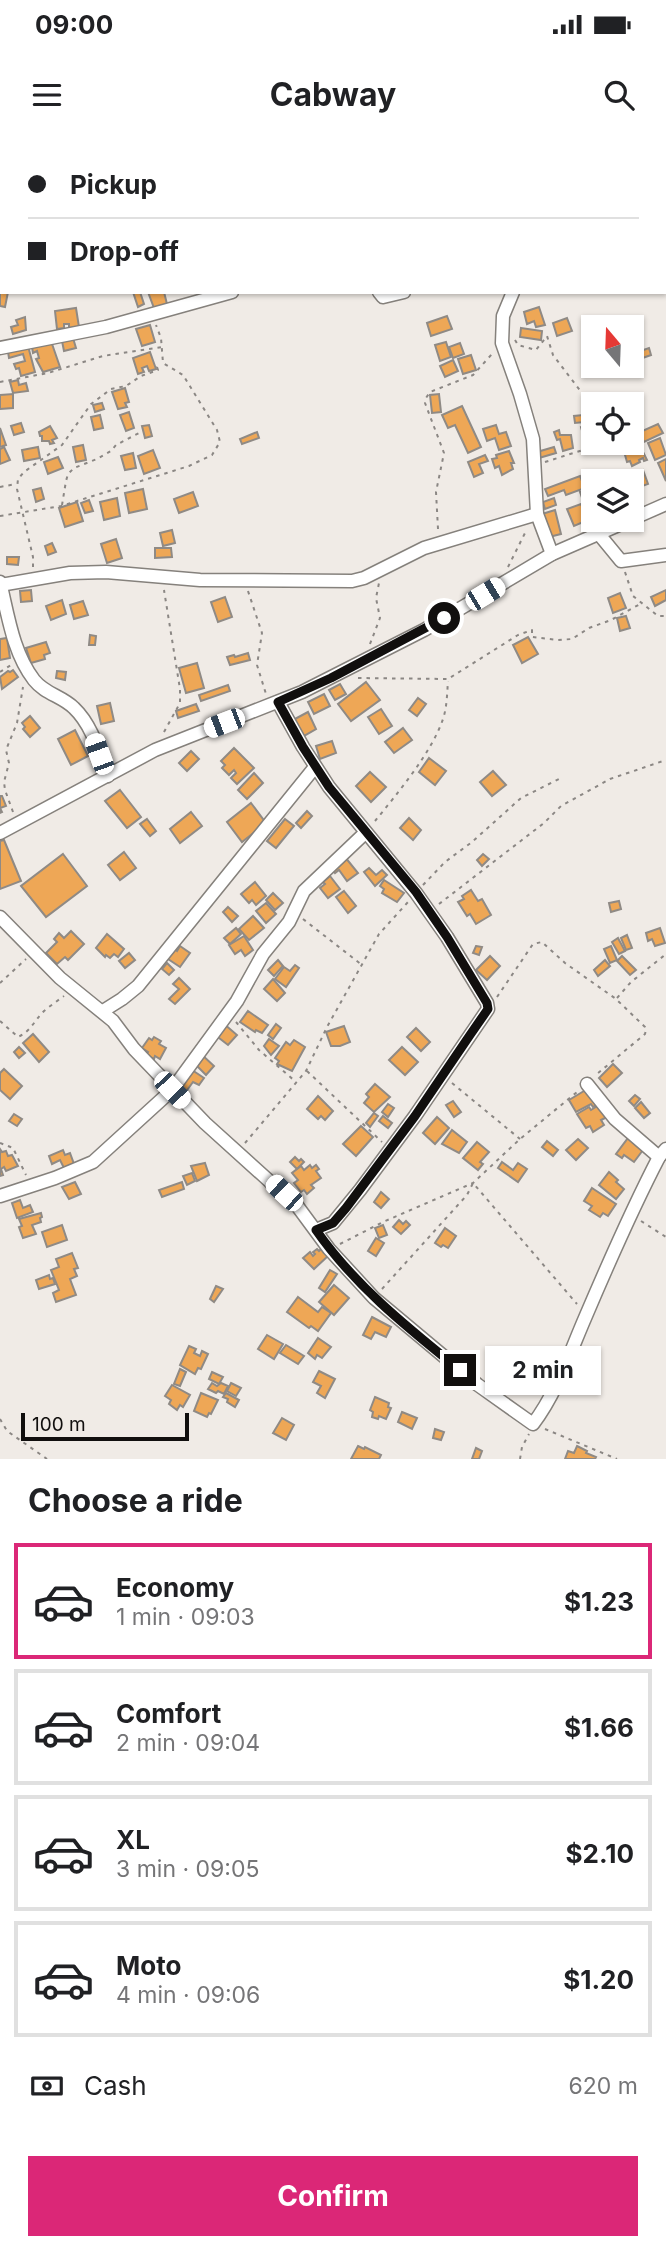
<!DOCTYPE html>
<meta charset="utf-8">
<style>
body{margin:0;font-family:Inter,sans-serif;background:#f6f6f6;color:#202124;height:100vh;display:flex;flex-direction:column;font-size:26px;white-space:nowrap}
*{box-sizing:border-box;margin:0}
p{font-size:23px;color:#757577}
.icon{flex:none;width:38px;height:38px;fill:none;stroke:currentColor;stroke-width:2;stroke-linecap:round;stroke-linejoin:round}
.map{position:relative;height:1319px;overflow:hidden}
.sheet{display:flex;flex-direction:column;background:#fff;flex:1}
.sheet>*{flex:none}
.banner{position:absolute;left:0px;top:0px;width:667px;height:154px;box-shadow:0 2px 5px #0004;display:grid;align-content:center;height:154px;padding:0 28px;background:#fff}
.needle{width:46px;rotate:341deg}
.buttons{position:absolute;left:581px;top:175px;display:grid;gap:14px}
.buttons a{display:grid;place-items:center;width:63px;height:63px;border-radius:0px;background:#fff;box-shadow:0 2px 5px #0004;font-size:35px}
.scale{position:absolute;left:21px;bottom:18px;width:168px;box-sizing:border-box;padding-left:7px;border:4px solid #110f0e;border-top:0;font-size:19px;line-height:24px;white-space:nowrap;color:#110f0e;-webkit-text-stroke:5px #f0ebe6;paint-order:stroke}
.end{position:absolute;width:32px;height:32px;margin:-16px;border:9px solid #110f0e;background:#fff;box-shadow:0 0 0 4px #fff}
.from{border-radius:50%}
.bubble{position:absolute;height:49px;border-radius:0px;background:#fff;box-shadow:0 2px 5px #0004;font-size:23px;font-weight:700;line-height:49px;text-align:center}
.car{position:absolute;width:21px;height:42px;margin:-21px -10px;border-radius:9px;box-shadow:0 0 5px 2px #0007;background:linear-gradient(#fff 24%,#345 0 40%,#fff 0 76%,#345 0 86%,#fff 0)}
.banner b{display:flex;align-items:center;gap:24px;height:66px;font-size:26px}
.banner b+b{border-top:2px solid #e0e0e0}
.banner i{width:18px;height:18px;background:#202124}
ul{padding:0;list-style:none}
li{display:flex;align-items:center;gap:21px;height:116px;margin:0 14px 10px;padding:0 14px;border:4px solid #e0e0e0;border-radius:0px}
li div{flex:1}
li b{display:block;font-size:26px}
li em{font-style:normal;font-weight:700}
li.current{border-color:#db2777}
li>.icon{width:63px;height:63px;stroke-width:1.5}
h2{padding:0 28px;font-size:32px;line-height:84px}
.pay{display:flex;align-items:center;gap:18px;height:77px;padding:0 28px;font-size:26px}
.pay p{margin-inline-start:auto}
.action{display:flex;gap:14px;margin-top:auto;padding:14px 28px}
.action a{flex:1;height:80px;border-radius:0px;background:#db2777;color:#fff;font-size:28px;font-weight:700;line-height:80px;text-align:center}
.status{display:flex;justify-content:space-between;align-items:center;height:49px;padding:0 35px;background:#fff;direction:ltr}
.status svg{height:19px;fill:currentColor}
header{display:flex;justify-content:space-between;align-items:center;height:91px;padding:0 28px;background:#fff;font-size:32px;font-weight:700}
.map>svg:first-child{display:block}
.building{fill:#eea756;stroke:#8f8a85;stroke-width:2}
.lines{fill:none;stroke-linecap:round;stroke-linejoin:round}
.minor-casing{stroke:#85817c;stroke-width:15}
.path{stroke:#8b8784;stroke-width:2;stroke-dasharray:3.5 5;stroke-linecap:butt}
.minor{stroke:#fff;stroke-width:12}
.route{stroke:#110f0e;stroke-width:9}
</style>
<div class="status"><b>09:00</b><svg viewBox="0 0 49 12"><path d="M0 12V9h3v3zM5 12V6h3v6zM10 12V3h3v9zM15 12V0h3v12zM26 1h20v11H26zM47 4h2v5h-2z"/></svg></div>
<header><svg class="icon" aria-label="menu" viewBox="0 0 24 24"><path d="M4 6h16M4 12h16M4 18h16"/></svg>Cabway<svg class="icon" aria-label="search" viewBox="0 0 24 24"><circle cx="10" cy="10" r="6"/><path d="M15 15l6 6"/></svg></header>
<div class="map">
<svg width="666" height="1319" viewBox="0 0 666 1319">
<rect width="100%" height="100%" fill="#f0ebe6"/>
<g class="building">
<polygon points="0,150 8,152 5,167 0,166"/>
<polygon points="133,152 140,152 144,164 138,167"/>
<polygon points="148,152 164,152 167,164 154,168"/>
<polygon points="539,167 545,185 536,187 534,181 527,184 524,172"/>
<polygon points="76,168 79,187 69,188 69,184 64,184 64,188 57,189 55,171"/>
<polygon points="447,176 452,189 431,196 427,183"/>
<polygon points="25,177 26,190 13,194 11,187 18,185 16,180"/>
<polygon points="567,178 572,191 557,196 553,183"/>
<polygon points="150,185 155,202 142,206 136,189"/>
<polygon points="521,188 542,191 541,200 520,197"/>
<polygon points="73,198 76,208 64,211 62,201"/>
<polygon points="51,201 60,227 43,232 36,219 39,218 37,211 33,213 32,207"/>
<polygon points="446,202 451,217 440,221 435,205"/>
<polygon points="460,203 464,214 453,218 449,207"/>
<polygon points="28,206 35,232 21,236 19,228 16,229 14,224 25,221 23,214 9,218 8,212"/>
<polygon points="649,208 651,215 637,220 635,213"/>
<polygon points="150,212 156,229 149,231 147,226 142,228 144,232 138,234 133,218"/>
<polygon points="471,215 476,230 463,234 458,219"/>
<polygon points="453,220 458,231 445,237 440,226"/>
<polygon points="18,240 19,245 26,243 28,251 13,253 10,242"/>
<polygon points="125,248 129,262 125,263 127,267 118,269 112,252"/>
<polygon points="13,254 13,268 0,269 0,255"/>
<polygon points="439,254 441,272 432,273 430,255"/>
<polygon points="102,263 104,269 95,272 93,265"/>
<polygon points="462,266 481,307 468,313 455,285 448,288 442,275"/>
<polygon points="129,272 134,288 126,291 120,275"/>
<polygon points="100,275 103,288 94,290 91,277"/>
<polygon points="583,275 584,282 575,283 574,276"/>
<polygon points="21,283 24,292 14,295 11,286"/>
<polygon points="589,284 591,292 583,294 581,287"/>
<polygon points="658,284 663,293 644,302 640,292"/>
<polygon points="149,285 152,296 145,298 142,286"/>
<polygon points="496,285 499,294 506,292 511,306 499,310 495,298 487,301 483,289"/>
<polygon points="50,286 57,298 52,300 54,303 50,304 49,301 42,301 42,296 40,296 39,292"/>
<polygon points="0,288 6,305 0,307"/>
<polygon points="559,290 560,295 571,295 573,308 563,311 560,299 557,300 554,292"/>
<polygon points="257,292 259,298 242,304 240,299"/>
<polygon points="634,294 647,320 644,321 643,318 639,320 640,322 632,326 630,321 627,322 623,308 626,307 624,303 632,303 632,295"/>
<polygon points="660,298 666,315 655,320 648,303"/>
<polygon points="83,305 86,320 76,322 73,307"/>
<polygon points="4,307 10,320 0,324 0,309"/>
<polygon points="38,307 40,318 24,321 22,310"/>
<polygon points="554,307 556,313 539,318 537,312"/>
<polygon points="153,310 160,328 144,334 138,316"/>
<polygon points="509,311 514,323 511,323 513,329 502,335 499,326 495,328 492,319 497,318 496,315"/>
<polygon points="133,313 136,328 125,330 121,316"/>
<polygon points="485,315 488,321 479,324 483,333 474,337 468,322"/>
<polygon points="58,317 63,328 48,334 44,322"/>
<polygon points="666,319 666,341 658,323"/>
<polygon points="643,330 648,344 634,349 630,335"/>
<polygon points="627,332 630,341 599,341"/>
<polygon points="580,336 585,348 566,355 564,350 548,356 545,349"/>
<polygon points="41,348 44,359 36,362 33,350"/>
<polygon points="593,348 593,356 591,356 593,373 588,375 580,352"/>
<polygon points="632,348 637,366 632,367"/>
<polygon points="143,349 147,369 129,373 125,353"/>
<polygon points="193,352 198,366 179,373 174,359"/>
<polygon points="117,358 120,376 104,380 100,362"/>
<polygon points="554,358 556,365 545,369 543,362"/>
<polygon points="89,360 93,371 85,373 81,363"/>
<polygon points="77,362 83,381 65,387 59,368"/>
<polygon points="581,364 588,380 574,386 567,369"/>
<polygon points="555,370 561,394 549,397 542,374"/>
<polygon points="172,390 175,403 163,406 160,393"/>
<polygon points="116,399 122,418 107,423 101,404"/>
<polygon points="52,403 56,412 48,415 45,406"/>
<polygon points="155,408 171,408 172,417 155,418"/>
<polygon points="7,417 19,417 18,425 7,424"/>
<polygon points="31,450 32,461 21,462 20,451"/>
<polygon points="666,450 666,460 655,466 651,457"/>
<polygon points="620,453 626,468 613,473 608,458"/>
<polygon points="225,457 232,477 218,482 211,462"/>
<polygon points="62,460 66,474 51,480 46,466"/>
<polygon points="83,461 88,475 74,479 70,465"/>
<polygon points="626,476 630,488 620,491 617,478"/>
<polygon points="90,495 96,496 95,505 89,505"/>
<polygon points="528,497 538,514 522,523 513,505"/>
<polygon points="7,498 10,518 0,520 0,499"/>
<polygon points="46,502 50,513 44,515 45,519 31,523 26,508"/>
<polygon points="248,513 250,520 230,525 227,517 234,515 235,517"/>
<polygon points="197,523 204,548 186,553 179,528"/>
<polygon points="13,530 18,537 2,549 0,537 8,531 10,532"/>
<polygon points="57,531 66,532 65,540 56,538"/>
<polygon points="366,542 380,560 351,581 338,564"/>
<polygon points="340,544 346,554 335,560 329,550"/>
<polygon points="228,545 230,551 201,561 199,555"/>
<polygon points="324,554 330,566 314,574 308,562"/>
<polygon points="418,558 426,564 417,576 409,570"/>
<polygon points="110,563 114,581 101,584 97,566"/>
<polygon points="196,564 199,571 178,578 176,571"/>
<polygon points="381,569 392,586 379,594 368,577"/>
<polygon points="308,572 316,589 302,597 293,580"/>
<polygon points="30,576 40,588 30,597 23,589 25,587 22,583"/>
<polygon points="403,588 412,600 394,613 385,602"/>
<polygon points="75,590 88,616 71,625 58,599"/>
<polygon points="332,601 336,613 320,619 316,606"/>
<polygon points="234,608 254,628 237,644 231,638 236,633 234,630 229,635 222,628 225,625 221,621"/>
<polygon points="191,611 199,619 187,631 179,623"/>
<polygon points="429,618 446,631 435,645 419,632"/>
<polygon points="493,631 506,645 492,656 480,642"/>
<polygon points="370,632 386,647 371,662 356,646"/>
<polygon points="254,633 263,643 247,659 238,650"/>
<polygon points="120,650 141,677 127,688 105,661"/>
<polygon points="0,656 2,656 6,666 0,668 2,672 0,673"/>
<polygon points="251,663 266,683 242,702 227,682"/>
<polygon points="307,671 312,676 301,688 296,683"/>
<polygon points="191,672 202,686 180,703 170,689"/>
<polygon points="409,678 421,690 413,700 400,688"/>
<polygon points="147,679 156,691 150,696 140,684"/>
<polygon points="285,679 294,686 276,708 267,701"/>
<polygon points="4,700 21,741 0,749 0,701"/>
<polygon points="124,712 136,728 120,740 108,725"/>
<polygon points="63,714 87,746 46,777 21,746"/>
<polygon points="483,714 489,719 482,726 477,720"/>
<polygon points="345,717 358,733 347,741 339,730 335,733 331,728"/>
<polygon points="369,728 376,735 382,730 387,735 375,746 364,732"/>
<polygon points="330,736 340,749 328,758 320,748 325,744 323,742"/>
<polygon points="384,740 404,753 397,762 382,753 384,749 380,746"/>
<polygon points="255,742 266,756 256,765 252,760 249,763 241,754"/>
<polygon points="471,750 478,761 482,759 491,775 476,784 470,774 467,776 458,762 464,759 462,756"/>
<polygon points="344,751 356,766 348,773 336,757"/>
<polygon points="273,753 283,763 275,770 266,760"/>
<polygon points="619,761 621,769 611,772 609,763"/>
<polygon points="266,763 276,774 266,783 256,771"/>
<polygon points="228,767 238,776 232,782 223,772"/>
<polygon points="253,776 264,788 249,800 239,789"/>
<polygon points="236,788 241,794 230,804 224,798"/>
<polygon points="660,788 665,803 655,806 652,799 648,801 646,793"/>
<polygon points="71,791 84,804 68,820 65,817 57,824 46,813 57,802 54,799 59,793 64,798"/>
<polygon points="107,794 124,809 118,817 114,814 110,818 106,815 105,817 96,808"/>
<polygon points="627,795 632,808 626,810 621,798"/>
<polygon points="244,796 253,810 245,816 241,810 235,814 229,805"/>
<polygon points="618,798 625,811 619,814 612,802"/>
<polygon points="180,806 190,813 180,827 165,817 172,807 177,811"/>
<polygon points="476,806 482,807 479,815 473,813"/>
<polygon points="611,806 617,820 610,823 604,809"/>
<polygon points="129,813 135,820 125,828 119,821"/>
<polygon points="490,816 500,826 487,840 476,830"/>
<polygon points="622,816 636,830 630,835 617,821"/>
<polygon points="278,820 283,826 274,836 268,830"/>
<polygon points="605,820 610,826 598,836 594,830"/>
<polygon points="167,823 174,830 169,835 162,829"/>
<polygon points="295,825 299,828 286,847 275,839 284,827 290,831"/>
<polygon points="179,838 190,849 175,864 169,859 179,849 173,844"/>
<polygon points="273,839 285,853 277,861 264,849"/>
<polygon points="248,871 268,885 262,893 256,890 255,892 240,882"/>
<polygon points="223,883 237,895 228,905 214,894"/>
<polygon points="276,884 281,888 273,899 268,895"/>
<polygon points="344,886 350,902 340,906 331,906 326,892"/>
<polygon points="416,888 430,902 421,911 407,897"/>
<polygon points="33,894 49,912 39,922 23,903"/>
<polygon points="154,897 161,901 159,904 166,908 160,919 155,916 154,919 146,915 148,912 142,908 149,898 152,900"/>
<polygon points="269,899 279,906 271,915 264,906"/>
<polygon points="294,900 305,907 292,931 277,924 279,921 275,918 286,902 290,905"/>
<polygon points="19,907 25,913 19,918 14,912"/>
<polygon points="402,907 418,922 405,935 389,920"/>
<polygon points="200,913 214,926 206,935 193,922"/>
<polygon points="613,924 622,933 607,947 599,938"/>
<polygon points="189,928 204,938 199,945 193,942 185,953 176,947"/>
<polygon points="4,929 22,946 10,959 0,950 0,933"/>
<polygon points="375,944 390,957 374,972 364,963 369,957 366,954"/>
<polygon points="589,948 599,964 593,967 591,964 576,972 569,960"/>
<polygon points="635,955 640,959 634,966 629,961"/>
<polygon points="318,956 333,971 325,980 321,976 318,979 307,969"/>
<polygon points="453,961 461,972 454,977 446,965"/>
<polygon points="641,962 650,973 644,978 635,968"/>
<polygon points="388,964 394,968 388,977 382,972"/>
<polygon points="599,965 607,977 601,980 604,985 593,992 590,986 586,988 577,974 589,967 591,970"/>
<polygon points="374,973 378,976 370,987 366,983"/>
<polygon points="14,974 22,979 17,986 9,981"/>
<polygon points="383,976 392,983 388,988 379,981"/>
<polygon points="437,977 449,988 435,1004 423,993"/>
<polygon points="361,986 373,997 356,1016 343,1004"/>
<polygon points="452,990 467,1002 459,1013 442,1004"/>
<polygon points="628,998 643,1010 634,1022 624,1015 622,1018 616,1014"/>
<polygon points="578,999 588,1008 576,1020 566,1010"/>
<polygon points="547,1001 558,1010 553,1016 542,1007"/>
<polygon points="477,1002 489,1012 480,1022 483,1024 478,1030 463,1018"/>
<polygon points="0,1009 2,1012 6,1011 8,1016 12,1015 18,1026 6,1031 4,1027 1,1029 3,1035 0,1036"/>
<polygon points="63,1010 65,1015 70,1013 74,1024 64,1028 60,1020 52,1024 49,1016"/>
<polygon points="295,1017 299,1021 301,1019 304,1022 297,1029 290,1022"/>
<polygon points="502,1022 513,1030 518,1023 527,1029 518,1042 498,1028"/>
<polygon points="205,1023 209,1035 197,1041 191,1026"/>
<polygon points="310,1025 312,1028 316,1025 319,1029 316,1031 321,1038 311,1045 314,1048 307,1054 304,1050 301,1052 294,1043 298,1040 292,1033 301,1026 304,1030"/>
<polygon points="609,1032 618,1040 616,1042 624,1049 616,1059 599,1045"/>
<polygon points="192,1033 195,1041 187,1045 183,1036"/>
<polygon points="75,1042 81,1054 69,1059 62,1047"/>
<polygon points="182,1042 184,1049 162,1057 159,1050"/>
<polygon points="592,1048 616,1064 608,1076 603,1073 600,1077 589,1070 592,1066 584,1061"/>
<polygon points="381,1052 389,1059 381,1068 374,1062"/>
<polygon points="20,1060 23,1068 30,1065 33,1072 17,1078 12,1063"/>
<polygon points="41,1073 42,1077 40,1078 41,1082 32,1085 36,1094 23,1098 19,1087 22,1086 19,1079"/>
<polygon points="399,1080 403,1084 406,1081 410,1085 401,1094 393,1087"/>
<polygon points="62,1085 67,1100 47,1107 42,1092"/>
<polygon points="383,1085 387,1095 379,1098 375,1088"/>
<polygon points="445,1088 456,1096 448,1108 443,1105 441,1107 435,1103"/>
<polygon points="376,1098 384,1103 376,1116 368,1111"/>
<polygon points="317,1109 319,1111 321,1109 328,1116 314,1129 303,1118 310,1112 313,1116 315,1114 313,1112"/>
<polygon points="72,1113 78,1128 74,1129 77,1136 70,1139 76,1155 56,1162 53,1153 59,1150 51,1130 59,1127 56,1119"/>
<polygon points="330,1130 337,1134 325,1152 319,1148"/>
<polygon points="49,1135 50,1139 53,1138 55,1144 39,1149 36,1140"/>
<polygon points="334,1145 349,1158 334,1175 319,1162"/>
<polygon points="216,1146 223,1149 214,1162 210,1159"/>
<polygon points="298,1157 318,1172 322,1167 331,1173 318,1191 311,1186 309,1188 287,1172"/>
<polygon points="372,1177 391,1187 386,1197 375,1192 371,1199 363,1195"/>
<polygon points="267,1195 283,1204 274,1219 258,1209"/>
<polygon points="318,1198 331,1207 322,1218 317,1215 315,1219 308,1213"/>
<polygon points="286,1205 304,1216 298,1224 280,1213"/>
<polygon points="189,1206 196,1209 194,1213 200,1216 202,1211 208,1214 201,1229 198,1228 195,1234 180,1225"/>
<polygon points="180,1229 186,1232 180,1246 174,1244"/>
<polygon points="319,1231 335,1239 325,1258 317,1253 321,1246 313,1242"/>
<polygon points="212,1232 223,1237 219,1244 209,1239"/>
<polygon points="212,1243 217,1246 221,1243 228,1246 224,1254 218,1251 216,1253 208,1249"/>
<polygon points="231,1243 241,1248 236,1256 227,1251"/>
<polygon points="172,1245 190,1255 183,1267 180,1265 177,1270 169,1264 171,1260 165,1256"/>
<polygon points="201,1253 218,1260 211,1274 209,1273 207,1277 194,1271"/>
<polygon points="226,1253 239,1260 235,1267 227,1262 228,1259 223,1257"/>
<polygon points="375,1257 389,1263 388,1267 391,1268 386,1279 379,1276 378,1279 372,1277 373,1272 370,1270"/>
<polygon points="402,1272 417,1278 412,1289 398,1282"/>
<polygon points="282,1278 294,1285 286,1300 273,1293"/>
<polygon points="435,1289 444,1292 441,1300 433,1298"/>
<polygon points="358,1306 364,1309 365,1307 381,1315 379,1319 351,1319"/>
<polygon points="577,1306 587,1311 586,1313 596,1317 595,1319 565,1319 568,1311 574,1313"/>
<polygon points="476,1308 482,1311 479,1319 472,1319"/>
</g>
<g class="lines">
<defs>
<g id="minor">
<polyline points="213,0 214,2"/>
<polyline points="468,0 468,2"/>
<polyline points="421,2 422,0"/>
<polyline points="643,2 646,0"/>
<polyline points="0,120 2,120"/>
<polyline points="379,152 383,157 404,152"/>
<polyline points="513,152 503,176 502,203 520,254 533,299 537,374 552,414"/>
<polyline points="0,208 106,187 232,152"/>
<polyline points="632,379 666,364"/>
<polyline points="598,393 621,421 666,415"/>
<path d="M0 442C8 475 13 513 34 540 45 554 62 556 74 568 92 585 99 612 108 636"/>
<polyline points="0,445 70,433 106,432 200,440 352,441 364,438 424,408 537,374"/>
<polyline points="278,562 303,607 329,647 416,753 447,797 487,863 488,869 415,976 360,1050 333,1083 316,1090"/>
<polyline points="0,693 155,610 302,552 424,490 552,414 630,380"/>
<path d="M0 777 60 838 113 881 134 909 205 983 298 1067 329 1109 374 1158 478 1245 533 1284C557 1252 569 1215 585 1178 608 1124 632 1069 659 1017L666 1009"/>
<polyline points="103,871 122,859 138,846 315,627"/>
<polyline points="587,944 615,979 659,1017"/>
<polyline points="0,1056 55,1038 93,1022 172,950 237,861 263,814 289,782 304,751 365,693"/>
</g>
</defs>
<use href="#minor" class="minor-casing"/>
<g class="path">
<polyline points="624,0 625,2"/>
<polyline points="296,2 297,1"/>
<polyline points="515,200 518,205 536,210 547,196 553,215 582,253 593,285"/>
<polyline points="0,242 48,233 103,216 162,207"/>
<polyline points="632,292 646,285"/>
<polyline points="545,322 605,303"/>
<polyline points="0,347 16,344"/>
<polyline points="62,365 66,341 68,334 74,328 97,319 111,311 116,305 139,293"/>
<polyline points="0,376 61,366 189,326 212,315 220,302 217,290 183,235 163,223 161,198 156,185"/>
<polyline points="438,389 436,352 444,313 425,263 426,258 430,252 473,235 492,214"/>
<polyline points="33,427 33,417 17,349 18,339 24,332 62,305 91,264 111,249 126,246 141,236 158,230 157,227 161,224"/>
<polyline points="508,427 526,391"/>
<polyline points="625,432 633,456 658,476 666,476"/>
<polyline points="248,451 262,493 257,525 266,554"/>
<polyline points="370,504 380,478 376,458 379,443"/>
<polyline points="0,532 11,525"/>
<polyline points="358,538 448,539 518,495 532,490 532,497 558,500 572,499 589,488 611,480 642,463"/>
<polyline points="164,592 180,563 180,549 164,450"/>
<polyline points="13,672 5,650 4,642 9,623 6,610 17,583 23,547"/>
<path d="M375 681C397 654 432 612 443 579 447 567 447 554 448 541"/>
<polyline points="423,745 445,722 472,702 521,658 559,639"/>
<polyline points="439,764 544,683 561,666 610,639 666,620"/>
<polyline points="303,779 362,825"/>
<polyline points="0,843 26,819"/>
<polyline points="497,857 533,804 542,802 565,823 616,859 645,887 646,890 645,894 597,934"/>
<polyline points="617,858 631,842 666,814"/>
<path d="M0 881 18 897C31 891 34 881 44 871 50 866 57 861 64 856"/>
<polyline points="236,882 259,910 296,942"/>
<polyline points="307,931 382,1002"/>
<polyline points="452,943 520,999"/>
<polyline points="0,1003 13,1008 26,1035"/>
<polyline points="245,1003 306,931 327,887 379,794 408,762"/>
<polyline points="641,1081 666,1097"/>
<polyline points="340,1104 383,1082 473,1043 520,999 577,952"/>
<polyline points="382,1149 467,1055 473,1043 577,1164"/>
<polyline points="0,1279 7,1291 47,1319"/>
<polyline points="545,1289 617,1319"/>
<polyline points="520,1319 522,1307 529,1294"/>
</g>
<use href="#minor" class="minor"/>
</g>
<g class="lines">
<path class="route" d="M444 478 331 538 278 562 303 607 329 647 416 752 447 797 487 863 488 869 470 895 415 976 346 1068 333 1083 316 1090C355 1146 408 1188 460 1230"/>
</g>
</svg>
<div class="buttons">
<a><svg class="needle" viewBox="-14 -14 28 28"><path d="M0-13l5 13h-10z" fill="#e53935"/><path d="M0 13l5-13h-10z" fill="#757577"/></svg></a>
<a><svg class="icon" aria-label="locate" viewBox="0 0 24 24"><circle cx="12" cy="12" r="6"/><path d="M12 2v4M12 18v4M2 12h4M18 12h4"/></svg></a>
<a><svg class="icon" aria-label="layers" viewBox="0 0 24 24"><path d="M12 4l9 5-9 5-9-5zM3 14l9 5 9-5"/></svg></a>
</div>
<div class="scale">100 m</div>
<i class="end from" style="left:444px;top:478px"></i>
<i class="end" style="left:460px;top:1230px"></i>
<div class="bubble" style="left:485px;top:1206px;width:116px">2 min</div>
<i class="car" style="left:485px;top:454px;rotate:59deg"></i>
<i class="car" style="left:224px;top:583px;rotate:249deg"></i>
<i class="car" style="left:99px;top:614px;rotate:340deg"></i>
<i class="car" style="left:172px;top:950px;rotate:136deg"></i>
<i class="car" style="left:284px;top:1053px;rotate:313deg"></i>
<div class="banner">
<b><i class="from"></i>Pickup</b>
<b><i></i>Drop-off</b>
</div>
</div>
<section class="sheet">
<h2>Choose a ride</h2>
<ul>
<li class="current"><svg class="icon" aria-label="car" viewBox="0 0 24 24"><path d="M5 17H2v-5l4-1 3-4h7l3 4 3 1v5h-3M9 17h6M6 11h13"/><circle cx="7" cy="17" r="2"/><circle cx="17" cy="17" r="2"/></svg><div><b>Economy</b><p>1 min · 09:03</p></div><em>$1.23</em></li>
<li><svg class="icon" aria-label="car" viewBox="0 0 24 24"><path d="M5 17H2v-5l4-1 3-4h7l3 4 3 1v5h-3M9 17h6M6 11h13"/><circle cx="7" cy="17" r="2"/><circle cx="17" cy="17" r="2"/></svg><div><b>Comfort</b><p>2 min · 09:04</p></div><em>$1.66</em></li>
<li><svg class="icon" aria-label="car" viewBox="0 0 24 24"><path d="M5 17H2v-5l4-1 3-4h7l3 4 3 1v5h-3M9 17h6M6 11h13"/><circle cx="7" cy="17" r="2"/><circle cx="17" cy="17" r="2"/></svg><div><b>XL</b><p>3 min · 09:05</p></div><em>$2.10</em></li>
<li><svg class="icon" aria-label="car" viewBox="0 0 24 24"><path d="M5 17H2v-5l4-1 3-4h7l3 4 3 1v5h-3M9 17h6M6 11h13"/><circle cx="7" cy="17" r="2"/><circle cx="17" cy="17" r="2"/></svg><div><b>Moto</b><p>4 min · 09:06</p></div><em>$1.20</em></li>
</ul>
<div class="pay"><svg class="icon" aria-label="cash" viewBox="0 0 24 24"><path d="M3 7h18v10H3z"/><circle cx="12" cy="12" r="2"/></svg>Cash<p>620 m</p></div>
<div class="action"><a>Confirm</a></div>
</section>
